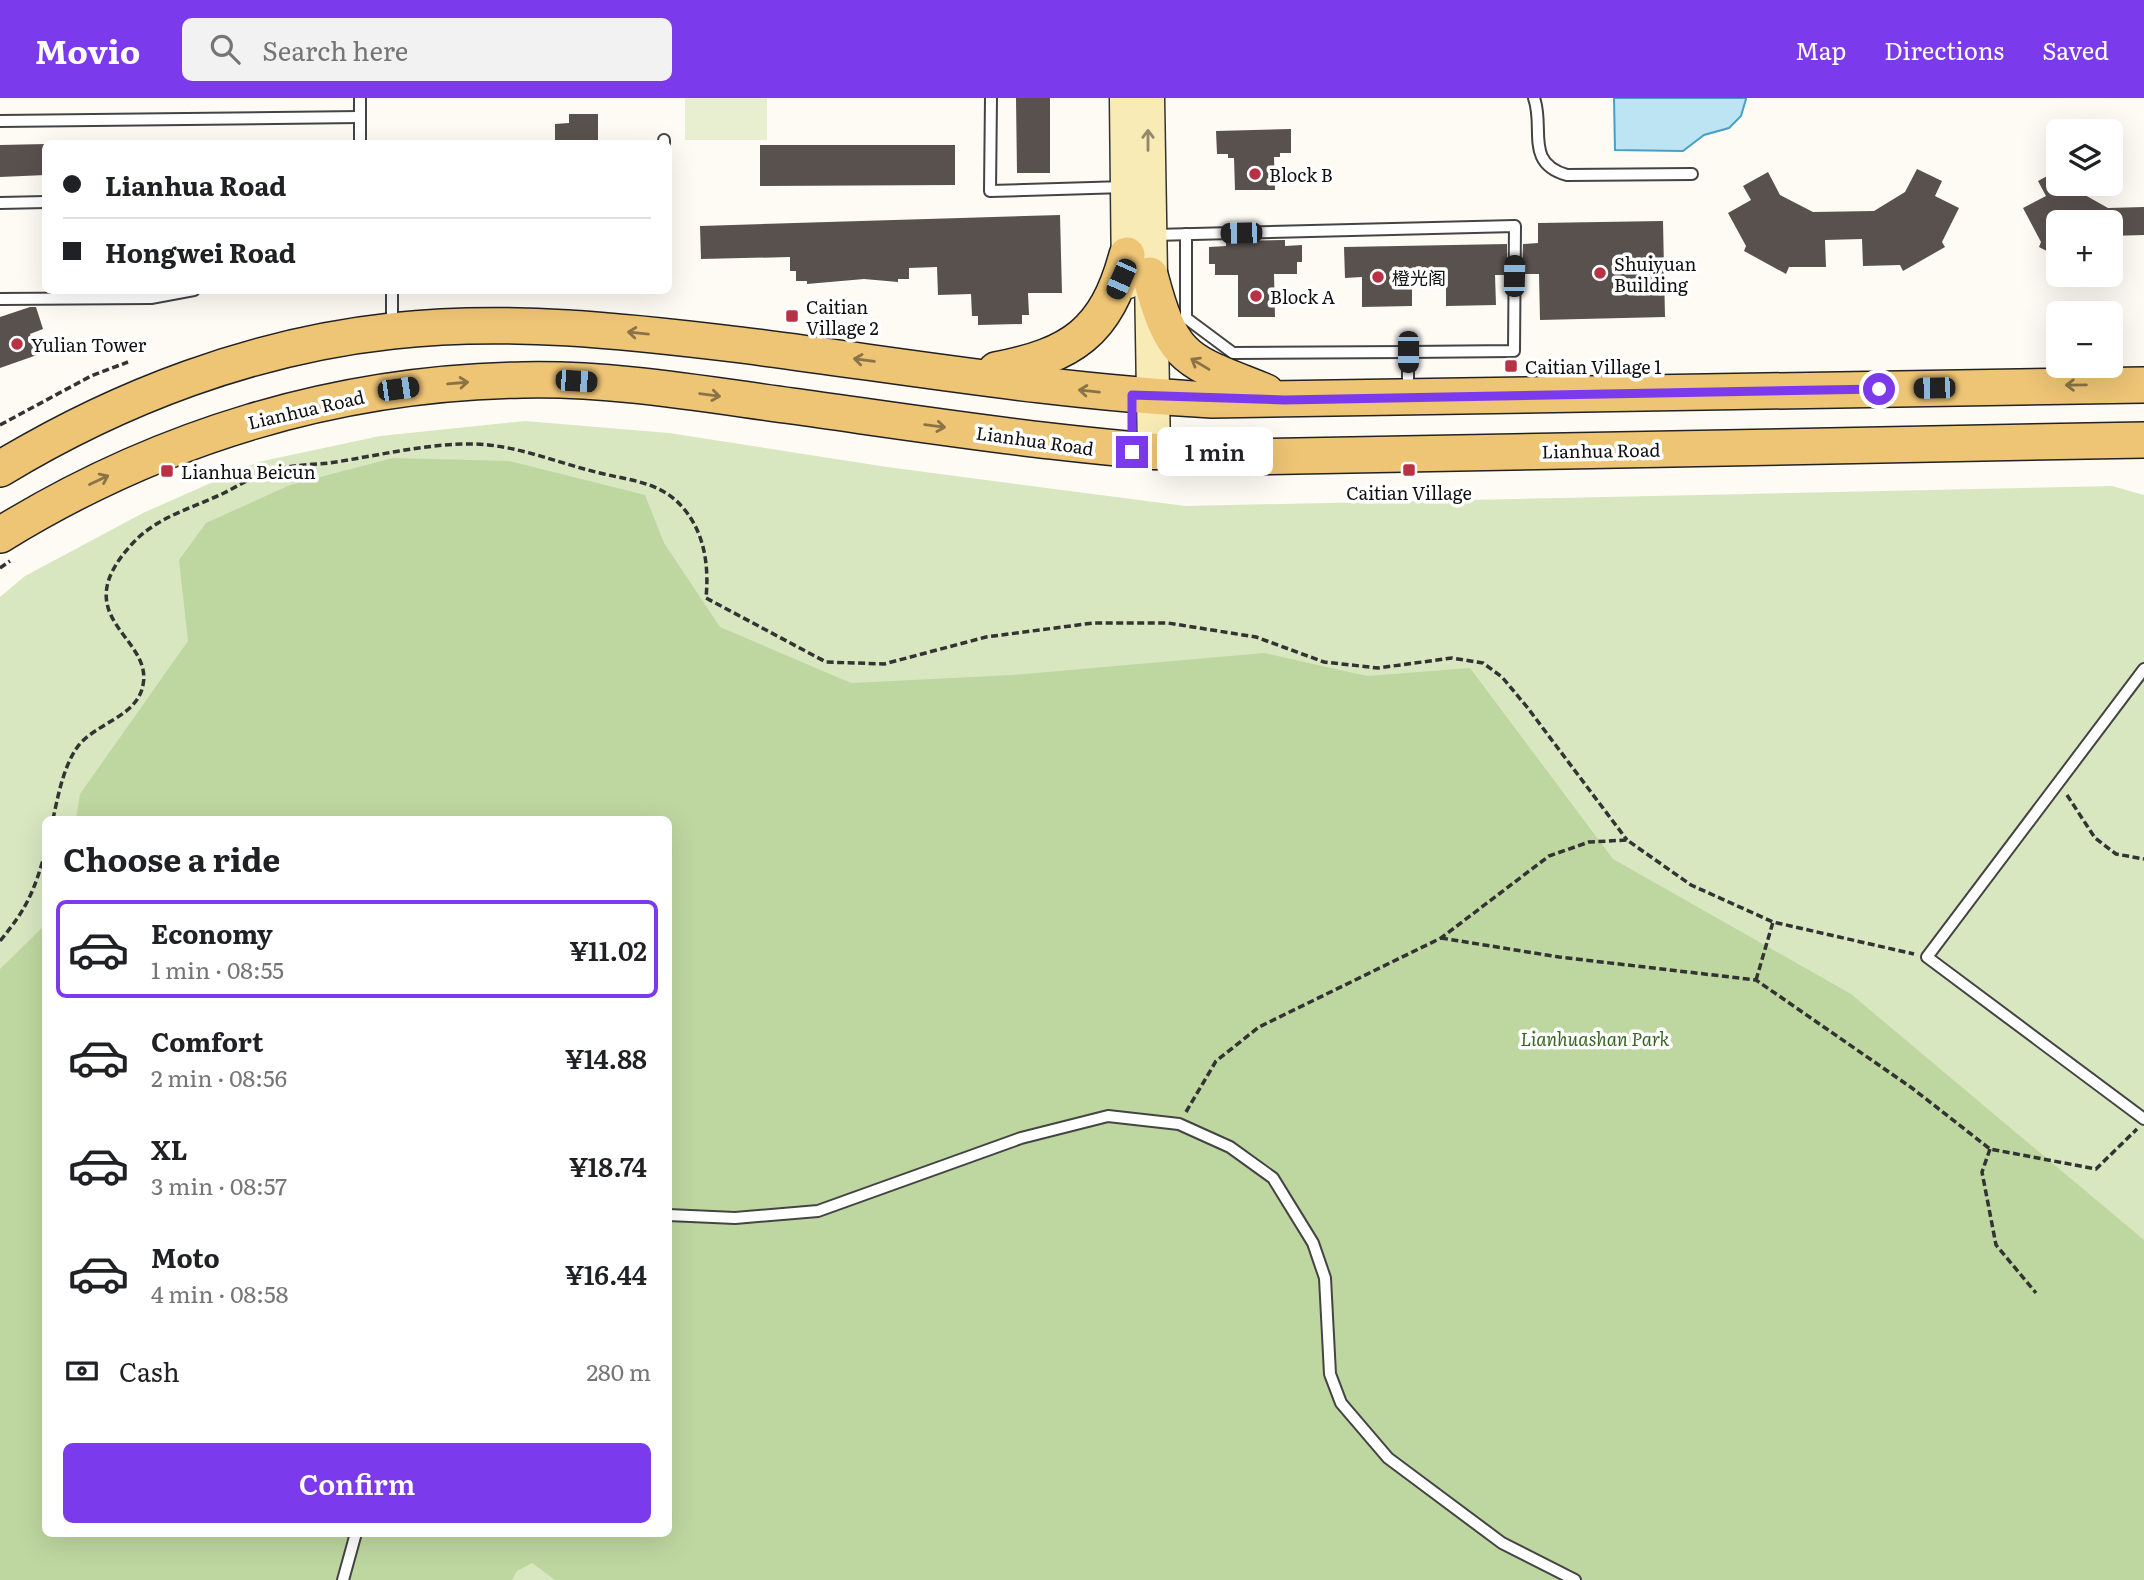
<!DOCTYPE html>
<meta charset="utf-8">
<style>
body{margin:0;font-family:Literata,"Noto Sans SC",serif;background:#f2f2f2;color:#202124;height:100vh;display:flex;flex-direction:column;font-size:26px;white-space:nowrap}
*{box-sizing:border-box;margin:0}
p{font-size:23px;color:#757577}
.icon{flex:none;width:38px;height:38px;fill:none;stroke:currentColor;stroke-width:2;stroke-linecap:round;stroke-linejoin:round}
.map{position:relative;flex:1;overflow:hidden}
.details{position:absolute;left:42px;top:718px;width:630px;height:721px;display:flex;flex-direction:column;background:#fff;border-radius:10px;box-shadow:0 7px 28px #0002}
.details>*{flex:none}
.top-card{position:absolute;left:42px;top:42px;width:630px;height:154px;border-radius:10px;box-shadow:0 7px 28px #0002;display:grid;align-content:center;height:154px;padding:0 21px;background:#fff}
.controls{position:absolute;left:2046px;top:21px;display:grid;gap:14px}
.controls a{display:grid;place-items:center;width:77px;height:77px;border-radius:10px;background:#fff;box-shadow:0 7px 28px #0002;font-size:35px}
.end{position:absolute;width:32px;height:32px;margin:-16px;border:9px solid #7c3aed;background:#fff;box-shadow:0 0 0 4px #fff}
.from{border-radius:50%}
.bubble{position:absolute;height:49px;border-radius:10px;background:#fff;box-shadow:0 7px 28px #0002;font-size:23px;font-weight:600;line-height:49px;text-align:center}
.car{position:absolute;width:21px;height:42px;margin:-21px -10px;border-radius:9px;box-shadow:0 0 5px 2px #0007;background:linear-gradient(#222 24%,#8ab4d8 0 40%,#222 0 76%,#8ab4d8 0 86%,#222 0)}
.top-card b{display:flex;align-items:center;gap:24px;height:66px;font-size:26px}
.top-card b+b{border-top:2px solid #e0e0e0}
.top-card i{width:18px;height:18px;background:#202124}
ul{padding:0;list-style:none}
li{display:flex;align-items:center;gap:21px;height:98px;margin:0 14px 10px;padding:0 7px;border:4px solid transparent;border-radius:10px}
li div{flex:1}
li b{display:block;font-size:26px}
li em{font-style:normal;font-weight:600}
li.on{border-color:#7c3aed}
li>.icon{width:63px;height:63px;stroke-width:1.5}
h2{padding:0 21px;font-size:32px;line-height:84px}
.pay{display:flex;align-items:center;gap:18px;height:77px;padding:0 21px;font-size:26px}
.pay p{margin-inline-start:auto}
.button{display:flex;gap:14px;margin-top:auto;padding:14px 21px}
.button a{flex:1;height:80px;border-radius:10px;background:#7c3aed;color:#fff;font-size:28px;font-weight:600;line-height:80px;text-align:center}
header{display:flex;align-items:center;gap:42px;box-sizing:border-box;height:98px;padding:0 35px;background:#7c3aed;color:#fff}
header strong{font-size:33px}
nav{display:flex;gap:38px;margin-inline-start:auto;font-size:24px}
.search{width:490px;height:63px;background:#f2f2f2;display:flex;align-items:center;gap:18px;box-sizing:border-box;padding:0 24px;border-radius:10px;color:#757577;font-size:26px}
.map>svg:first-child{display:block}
.green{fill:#d8e7c0;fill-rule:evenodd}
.forest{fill:#bed7a0}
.pitch{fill:#e8efd1}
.water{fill:#bde4f2;stroke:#49a0c4;stroke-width:2}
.building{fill:#59514e}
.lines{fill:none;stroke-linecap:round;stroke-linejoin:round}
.lane-casing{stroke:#444;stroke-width:14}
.secondary-casing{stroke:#333;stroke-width:35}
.primary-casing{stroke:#222;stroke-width:38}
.path{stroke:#333;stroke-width:3.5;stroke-dasharray:7 3.5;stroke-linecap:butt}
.lane{stroke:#fff;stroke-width:10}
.secondary{stroke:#f9ebb5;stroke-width:32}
.primary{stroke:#eec475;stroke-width:35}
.oneway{stroke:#91896b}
.oneway2{stroke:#8b7348}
.route{stroke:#7c3aed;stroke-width:9}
.poi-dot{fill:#b83246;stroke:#fff;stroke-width:2.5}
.labels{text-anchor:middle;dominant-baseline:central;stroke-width:7;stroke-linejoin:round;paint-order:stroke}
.poi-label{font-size:18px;fill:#111;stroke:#fff;text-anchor:start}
.street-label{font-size:18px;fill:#111;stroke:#fff}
.park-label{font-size:18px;font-style:italic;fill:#386524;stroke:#fff}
</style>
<header>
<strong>Movio</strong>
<div class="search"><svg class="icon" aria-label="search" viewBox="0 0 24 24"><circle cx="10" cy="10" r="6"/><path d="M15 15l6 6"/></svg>Search here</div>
<nav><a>Map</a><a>Directions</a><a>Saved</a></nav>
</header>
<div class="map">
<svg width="2144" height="1482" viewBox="0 0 2144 1482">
<rect width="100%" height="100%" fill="#fefbf5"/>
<path class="green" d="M525 323 669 335 887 369 1185 408 2112 388 2144 397V1482H0V499L25 478 143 415 258 364 380 338ZM46 721H668V1435H46Z"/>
<polygon class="forest" points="393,360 509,363 645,397 664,445 720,529 851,585 1012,577 1264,555 1367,578 1470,570 1613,761 1851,896 2144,1142 2144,1482 555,1482 532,1465 517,1473 512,1482 0,1482 0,871 45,827 46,1435 668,1435 668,721 76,721 80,696 188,543 179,462 206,425 290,387"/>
<rect class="pitch" x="685" y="0" width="82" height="42"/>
<polygon class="water" points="1614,0 1746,0 1746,1 1741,18 1729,30 1704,37 1683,53 1615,52"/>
<g class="building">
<polygon points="1016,0 1050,0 1050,75 1017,75"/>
<polygon points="569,16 598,16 598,46 555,46 555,26 569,25"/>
<polygon points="1291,31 1291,55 1280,55 1280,59 1274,59 1275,92 1235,92 1234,60 1228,60 1228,56 1217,56 1216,33"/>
<polygon points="46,46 46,77 0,79 0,47"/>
<polygon points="760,47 955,47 955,87 760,88"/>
<polygon points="1917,71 1942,83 1935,98 1959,110 1942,144 1945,149 1903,173 1900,167 1863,168 1862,141 1825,142 1826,169 1789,169 1786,176 1744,153 1746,148 1728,115 1751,102 1743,88 1768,74 1780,97 1813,114 1874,113 1905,94"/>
<polygon points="2058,72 2058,86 2072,86 2076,92 2108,110 2144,109 2144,137 2110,138 2110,124 2058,124 2058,159 2039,149 2041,144 2023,110 2046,98 2038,83"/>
<polygon points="1060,117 1062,195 1028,195 1029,217 1022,217 1022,226 978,227 978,218 972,218 971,196 938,197 937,169 909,170 909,181 898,181 898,184 864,181 807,186 807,183 796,183 796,173 790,173 790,159 701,161 700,128"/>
<polygon points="1663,123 1665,219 1540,222 1539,176 1522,176 1523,146 1538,145 1538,125"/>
<polygon points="1285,142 1285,148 1302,147 1302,164 1297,164 1297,176 1274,176 1275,219 1238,219 1238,177 1215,177 1215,166 1209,166 1209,149 1226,148 1226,143"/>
<polygon points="1507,146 1507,177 1495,177 1496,207 1446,208 1446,178 1412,178 1412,208 1362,209 1362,179 1345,180 1344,149"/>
<polygon points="30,209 36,209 43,231 30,236 37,257 0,270 0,219"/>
</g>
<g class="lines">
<defs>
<g id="lane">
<polyline points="991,0 990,93 1125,89"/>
<path d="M1534 0C1545 30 1524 65 1567 77L1692 76"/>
<polyline points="0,23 360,19"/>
<polyline points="664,42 664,46"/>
<polyline points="360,46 360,0"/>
<polyline points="0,105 46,104"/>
<polyline points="1186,136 1186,220 1233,255 1408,254"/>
<polyline points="1154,137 1515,128 1514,253 1408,254 1408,293"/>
<polyline points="0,201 151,200 194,192"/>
<polyline points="392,230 392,192"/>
<polyline points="2144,571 1927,859 2144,1021"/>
<polyline points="668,1117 735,1120 818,1113 1021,1040 1108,1018 1179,1026 1230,1049 1273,1080 1313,1145 1325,1180 1330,1276 1341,1305 1388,1360 1502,1445 1575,1482"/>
<polyline points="343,1482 356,1435"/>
</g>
<g id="secondary">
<polyline points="1126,0 1128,184"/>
<polyline points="1148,0 1154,355"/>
</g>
<g id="primary">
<path d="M1150 177C1173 265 1187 262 1266 294"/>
<path d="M996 272C1072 257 1106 235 1127 157"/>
<path d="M0 371C119 299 253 248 392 233 509 220 625 233 741 247 898 267 1054 294 1212 302L2144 287"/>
<path d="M0 437C159 339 336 285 523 282 613 280 703 296 792 308 943 329 1092 353 1245 359L2144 342"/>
</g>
</defs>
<use href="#lane" class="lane-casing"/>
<use href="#secondary" class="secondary-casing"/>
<use href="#primary" class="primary-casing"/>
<g class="path">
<polyline points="0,327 91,278 128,264"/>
<polyline points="0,470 10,463"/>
<polyline points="2067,697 2095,740 2116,756 2144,761"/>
<path d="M53 721C58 698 63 671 76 651 93 625 137 620 143 587 153 538 64 520 132 446 156 419 193 410 224 395 238 388 252 379 266 374 285 367 309 367 329 365 377 358 427 345 476 346 521 348 560 366 604 376 634 383 663 385 684 411 705 436 709 469 706 500L826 564 884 566 986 539 1093 525H1168L1256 539 1324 564 1378 570 1452 560 1483 565 1502 579 1527 609 1627 742"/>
<polyline points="1441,840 1559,859 1756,882 1912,990 1990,1051 2096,1071 2137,1031"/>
<path d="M0 843C28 809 34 793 46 752"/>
<polyline points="1756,882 1773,824"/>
<polyline points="1186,1014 1216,963 1259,929 1441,840 1549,758 1589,744 1627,742 1691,787 1773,824 1914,856"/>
<polyline points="1990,1051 1982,1074 1996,1147 2036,1195"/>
</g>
<use href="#lane" class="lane"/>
<use href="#secondary" class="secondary"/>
<use href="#primary" class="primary"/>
</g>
<defs><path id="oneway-shaft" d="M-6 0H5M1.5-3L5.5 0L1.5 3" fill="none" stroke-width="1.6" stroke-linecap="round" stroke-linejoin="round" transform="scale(1.75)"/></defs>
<use class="oneway" href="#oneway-shaft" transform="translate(1148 42) rotate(-90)"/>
<g class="oneway2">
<use href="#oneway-shaft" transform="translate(638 235) rotate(-174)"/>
<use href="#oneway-shaft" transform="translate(864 262) rotate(-173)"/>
<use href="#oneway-shaft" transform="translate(1200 266) rotate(-149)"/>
<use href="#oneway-shaft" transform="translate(458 285) rotate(-5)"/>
<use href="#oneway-shaft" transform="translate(2076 287) rotate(179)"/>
<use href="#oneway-shaft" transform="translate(1089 293) rotate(-174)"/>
<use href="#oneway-shaft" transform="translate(710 297) rotate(8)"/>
<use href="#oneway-shaft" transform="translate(935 328) rotate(8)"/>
<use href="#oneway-shaft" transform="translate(99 382) rotate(-25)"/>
</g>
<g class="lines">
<polyline class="route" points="1132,354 1132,297 1285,302 1879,291"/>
</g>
<g class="poi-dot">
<circle cx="1255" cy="76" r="7"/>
<circle cx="1600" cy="175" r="7"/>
<circle cx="1378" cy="179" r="7"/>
<circle cx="1256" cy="198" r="7"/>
<rect x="785" y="211" width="14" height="14" rx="3.5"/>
<circle cx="17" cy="246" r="7"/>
<rect x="1504" y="261" width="14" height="14" rx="3.5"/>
<rect x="1402" y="365" width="14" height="14" rx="3.5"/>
<rect x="160" y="366" width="14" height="14" rx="3.5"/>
</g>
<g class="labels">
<g class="poi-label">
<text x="1269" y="76">Block B</text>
<text x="1614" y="165">Shuiyuan<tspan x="1614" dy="21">Building</tspan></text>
<text x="1392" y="179">橙光阁</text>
<text x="1270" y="198">Block A</text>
<text x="806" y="208">Caitian<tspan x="806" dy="21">Village 2</tspan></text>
<text x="31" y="246">Yulian Tower</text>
<text x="1525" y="268">Caitian Village 1</text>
<text x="181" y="373">Lianhua Beicun</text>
<text x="1409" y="394" text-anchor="middle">Caitian Village</text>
</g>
<g class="street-label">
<text transform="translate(306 311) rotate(-13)">Lianhua Road</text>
<text transform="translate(1035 342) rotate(8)">Lianhua Road</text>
<text transform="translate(1601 352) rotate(-1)">Lianhua Road</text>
</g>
<g class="park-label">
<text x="1595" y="940">Lianhuashan Park</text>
</g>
</g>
</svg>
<div class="controls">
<a><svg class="icon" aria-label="layers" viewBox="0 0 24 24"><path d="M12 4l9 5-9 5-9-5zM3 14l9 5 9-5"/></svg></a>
<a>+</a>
<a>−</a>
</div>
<i class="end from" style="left:1879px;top:291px"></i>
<i class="end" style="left:1132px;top:354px"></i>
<div class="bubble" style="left:1157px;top:329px;width:116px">1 min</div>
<i class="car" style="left:1241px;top:135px;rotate:269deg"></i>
<i class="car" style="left:1514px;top:178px;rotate:1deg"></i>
<i class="car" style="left:1121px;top:181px;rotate:204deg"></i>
<i class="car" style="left:1408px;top:254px;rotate:180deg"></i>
<i class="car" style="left:576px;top:283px;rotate:94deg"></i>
<i class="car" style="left:1934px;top:290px;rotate:269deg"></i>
<i class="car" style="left:398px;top:291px;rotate:82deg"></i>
<div class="top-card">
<b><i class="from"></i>Lianhua Road</b>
<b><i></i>Hongwei Road</b>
</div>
<section class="details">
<h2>Choose a ride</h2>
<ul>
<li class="on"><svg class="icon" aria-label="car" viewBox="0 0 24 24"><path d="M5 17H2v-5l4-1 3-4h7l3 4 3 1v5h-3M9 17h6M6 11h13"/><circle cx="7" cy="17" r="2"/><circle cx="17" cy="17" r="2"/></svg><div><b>Economy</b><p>1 min · 08:55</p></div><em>¥11.02</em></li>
<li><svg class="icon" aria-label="car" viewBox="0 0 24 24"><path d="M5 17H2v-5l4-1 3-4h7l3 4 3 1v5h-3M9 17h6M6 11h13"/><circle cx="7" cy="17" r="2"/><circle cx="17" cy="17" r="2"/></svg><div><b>Comfort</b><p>2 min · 08:56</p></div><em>¥14.88</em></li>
<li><svg class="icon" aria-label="car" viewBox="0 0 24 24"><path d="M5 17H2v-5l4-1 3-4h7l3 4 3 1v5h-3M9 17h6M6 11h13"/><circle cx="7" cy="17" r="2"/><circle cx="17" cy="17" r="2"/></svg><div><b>XL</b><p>3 min · 08:57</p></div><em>¥18.74</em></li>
<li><svg class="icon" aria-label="car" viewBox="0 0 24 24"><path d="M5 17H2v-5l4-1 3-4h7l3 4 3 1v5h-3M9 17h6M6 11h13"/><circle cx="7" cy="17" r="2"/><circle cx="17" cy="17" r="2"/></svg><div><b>Moto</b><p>4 min · 08:58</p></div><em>¥16.44</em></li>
</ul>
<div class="pay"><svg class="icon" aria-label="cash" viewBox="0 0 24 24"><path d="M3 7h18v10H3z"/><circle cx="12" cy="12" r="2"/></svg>Cash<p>280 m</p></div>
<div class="button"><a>Confirm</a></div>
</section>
</div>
